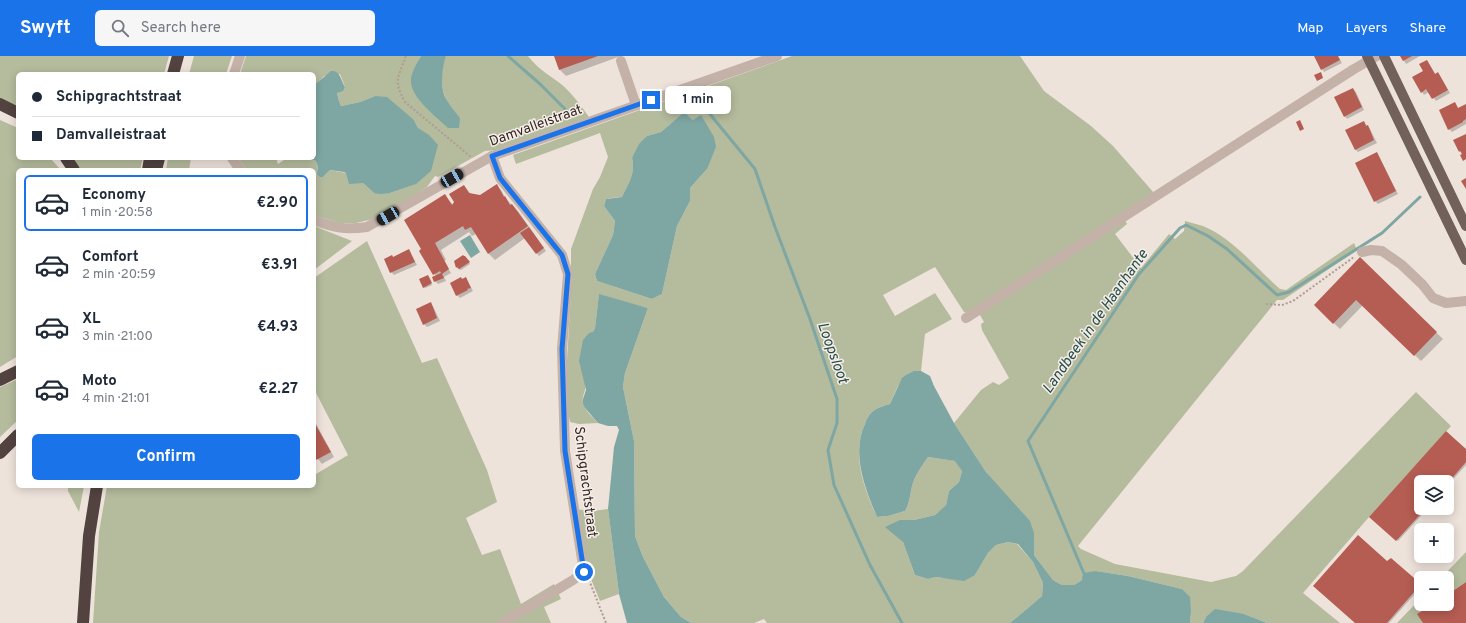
<!DOCTYPE html>
<meta charset="utf-8">
<style>
body{margin:0;font-family:Overpass,sans-serif;background:#f6f6f7;color:#1f2937;height:100vh;display:flex;flex-direction:column;font-size:15px;white-space:nowrap}
*{box-sizing:border-box;margin:0}
p{font-size:13px;color:#747a83}
.icon{flex:none;width:22px;height:22px;fill:none;stroke:currentColor;stroke-width:2;stroke-linecap:round;stroke-linejoin:round}
.map{position:relative;flex:1;overflow:hidden}
.side{position:absolute;left:16px;top:112px;width:300px;height:320px;display:flex;flex-direction:column;background:#fff;border-radius:6px;box-shadow:0 2px 10px #0003}
.side>*{flex:none}
.guide{position:absolute;left:16px;top:16px;width:300px;height:88px;border-radius:6px;box-shadow:0 2px 10px #0003;display:grid;align-content:center;height:88px;padding:0 16px;background:#fff}
.fabs{position:absolute;left:1414px;top:419px;display:grid;gap:8px}
.fabs a{display:grid;place-items:center;width:40px;height:40px;border-radius:6px;background:#fff;box-shadow:0 2px 10px #0003;font-size:20px}
.end{position:absolute;width:18px;height:18px;margin:-9px;border:5px solid #1a73e8;background:#fff;box-shadow:0 0 0 2px #fff}
.from{border-radius:50%}
.bubble{position:absolute;height:28px;border-radius:6px;background:#fff;box-shadow:0 2px 10px #0003;font-size:13px;font-weight:700;line-height:28px;text-align:center}
.car{position:absolute;width:12px;height:24px;margin:-12px -6px;border-radius:5px;box-shadow:0 0 3px 1px #0007;background:linear-gradient(#222 24%,#8ab4d8 0 40%,#222 0 76%,#8ab4d8 0 86%,#222 0)}
.guide b{display:flex;align-items:center;gap:14px;height:38px;font-size:15px}
.guide b+b{border-top:1px solid #e0e1e3}
.guide i{width:10px;height:10px;background:#1f2937}
ul{padding:7px 0 0;list-style:none}
li{display:flex;align-items:center;gap:12px;height:56px;margin:0 8px 6px;padding:0 8px;border:2px solid transparent;border-radius:6px}
li div{flex:1}
li b{display:block;font-size:15px}
li em{font-style:normal;font-weight:700}
li.current{border-color:#1a73e8}
li>.icon{width:36px;height:36px;stroke-width:1.5}
.button{display:flex;gap:8px;margin-top:auto;padding:8px 16px}
.button a{flex:1;height:46px;border-radius:6px;background:#1a73e8;color:#fff;font-size:16px;font-weight:700;line-height:46px;text-align:center}
header{display:flex;align-items:center;gap:24px;box-sizing:border-box;height:56px;padding:0 20px;background:#1a73e8;color:#fff}
header strong{font-size:19px}
nav{display:flex;gap:22px;margin-inline-start:auto;font-size:14px}
.search{width:280px;height:36px;background:#f6f6f7;display:flex;align-items:center;gap:10px;box-sizing:border-box;padding:0 14px;border-radius:6px;color:#747a83;font-size:15px}
.map>svg:first-child{display:block}
.green{fill:#b5bb9d;fill-rule:evenodd}
.water{fill:#7ea7a3}
.shadow{fill:#0003}
.lines{fill:none;stroke-linecap:round;stroke-linejoin:round}
.stream{stroke:#7ea7a3;stroke-width:3}
.building{fill:#b55d52}
.path{stroke:#b09c94;stroke-width:2;stroke-dasharray:2 2;stroke-linecap:butt}
.minor{stroke:#c4b2a9;stroke-width:10}
.major{stroke:#72605b;stroke-width:10}
.highway{stroke:#524340;stroke-width:12}
.route{stroke:#1a73e8;stroke-width:5}
.labels{text-anchor:middle;dominant-baseline:central;stroke-width:3;stroke-linejoin:round;paint-order:stroke}
.street-label{font-size:14px;fill:#332a28;stroke:#f6ede7}
.water-label{font-size:15px;font-style:italic;fill:#234e4c;stroke:#f6ede7}
</style>
<header>
<strong>Swyft</strong>
<div class="search"><svg class="icon" aria-label="search" viewBox="0 0 24 24"><circle cx="10" cy="10" r="6"/><path d="M15 15l6 6"/></svg>Search here</div>
<nav><a>Map</a><a>Layers</a><a>Share</a></nav>
</header>
<div class="map">
<svg width="1466" height="567" viewBox="0 0 1466 567">
<rect width="100%" height="100%" fill="#eee3db"/>
<g class="green">
<polygon points="0,0 169,0 164,18 18,18 18,51 0,43"/>
<polygon points="194,0 232,0 226,18 189,18"/>
<path d="M246 0H421L417 8 448 47C440 33 440 15 446 0H528C538 13 548 18 561 28 572 37 581 50 589 61L495 94 485 95 438 121 435 120 427 131 412 141 373 163 356 167H339L314 159V114H246L238 102H276L278 108 287 102H308L316 105 318 109 317 118 323 121 330 114 346 117 363 127 374 137H390L415 128 430 115 431 111 418 72 414 64 375 40 360 46 341 50 339 45 337 37 345 31 340 18 324 20 317 28H314V18H240Z"/>
<path d="M792 0H1020L1044 35 1091 70 1113 90 1154 137 1123 160 1127 168 1115 178 1141 212 1169 178 1175 183 1184 175 1185 165C1191 167 1197 168 1203 170 1234 183 1256 212 1280 233L1286 234 1354 187 1357 194 1283 244H1277L1078 490 1081 493 1115 508 1211 526 1236 520 1243 515 1416 336 1451 370 1369 461 1303 537 1340 567H1267L1244 558 1206 561 1203 567H1190L1191 556 1182 533 1128 520 1096 515 1074 529H1062L1053 524 1034 499V477L986 416 954 367 981 334 993 326 999 329 1009 322 982 274 981 268 984 266 980 259 964 256 935 211 883 239 895 260 935 237 952 263 925 278 921 315C900 316 898 332 890 348 883 350 876 352 871 357 868 360 866 364 865 368 851 397 864 433 877 461L888 460 905 455C910 446 910 439 912 430 915 419 922 410 928 401L956 405 962 415 959 426 949 435 946 449 935 459 914 464H900L903 486 915 519 928 523 936 521 943 522 975 519 988 497 996 489 1008 486 1017 488 1033 506 1043 527 1042 540 1010 567H767L764 563 754 567H691L681 561 664 541 643 501 635 480 634 385 623 331 625 317 648 252 599 239 595 272 593 276 585 328C586 334 584 336 583 341 581 352 592 360 598 367L579 368 570 366 568 355 566 322 571 236V193L593 133 600 121 608 101 600 77 516 108 513 99ZM684 56 693 64 707 113 690 132V145L677 170 662 238 652 243 597 225 595 218 613 179 615 165 604 150 606 143 611 142 622 141C628 128 636 117 632 102L647 80 661 76Z"/>
<polygon points="0,64 18,72 18,102 50,102 61,114 18,114 18,300 0,311"/>
<polygon points="73,102 143,102 140,114 79,114"/>
<polygon points="168,102 191,102 189,114 166,114"/>
<polygon points="314,170 352,185 314,214"/>
<polygon points="367,185 422,307 437,302 487,414 497,446 466,462 482,499 500,493 521,548 554,528 561,543 544,551 551,567 93,567 99,476 107,430 314,430 314,414 316,418 348,399 314,333 314,222"/>
<polygon points="18,323 18,364 0,381 0,331"/>
<polygon points="68,430 84,430 79,456 68,435"/>
<polygon points="574,453 593,455 608,453 619,538 600,545 591,523"/>
<polygon points="1466,496 1466,526 1447,539 1447,522 1441,522"/>
<polygon points="1421,542 1421,548 1433,548 1418,558 1423,567 1397,567"/>
</g>
<g class="water">
<path d="M421 0H446C442 12 440 29 445 41 449 49 455 56 460 62L459 72H448C437 61 409 41 411 23 412 15 417 7 421 0Z"/>
<path d="M331 15C341 15 340 23 345 31L343 35 337 37 339 45 341 50 360 46 375 40 387 41 414 64 418 72 429 79 438 89 431 115 416 128 390 137 380 138 374 137 363 127 349 128 346 117 344 116 330 114 323 121H320L317 118 318 110 316 105 308 102H314V28L317 27Z"/>
<path d="M684 56 693 64 701 59 714 81 716 91 707 113 690 132V145L677 170 662 238 652 243 597 225 595 218 613 179 615 165 604 150 606 143 622 141C628 128 636 117 632 102L639 88 647 80 661 76Z"/>
<polygon points="470,179 480,196 471,202 460,185"/>
<polygon points="599,238 648,252 625,317 623,331 634,385 635,480 643,501 664,541 681,561 691,567 627,567 619,538 608,453 614,391 619,374 617,370 608,370 598,367 585,352 583,348 583,343 586,334 579,305 583,284 589,277 593,276 595,272"/>
<path d="M914 315H921L930 320 934 330 954 367 986 416 1030 465 1034 477V499L1053 524 1062 529H1074L1082 524 1083 517 1096 515 1128 520 1182 533 1190 541 1191 556 1190 567H1010L1042 540 1043 527 1033 506 1018 488 1008 486 996 489 988 497 975 519 964 525 936 521 928 523 915 519 903 486 885 471 900 464H914L935 459 946 449 949 435 959 426 962 415 955 405 928 401C922 410 915 419 912 430 910 439 910 446 905 455L888 460 877 461C865 433 851 397 865 368 866 364 868 360 871 357 876 352 883 350 890 348L902 322 906 319Z"/>
<polygon points="1215,553 1244,558 1267,567 1203,567 1206,561"/>
</g>
<g class="shadow">
<polygon points="555,0 621,0 566,20 560,14"/>
<polygon points="1315,0 1338,0 1342,7 1324,16 1322,13"/>
<polygon points="1401,0 1420,0 1406,8"/>
<polygon points="1427,5 1436,19 1440,20 1450,37 1436,45 1429,36 1424,39 1422,36 1424,15"/>
<polygon points="1353,33 1356,36 1364,54 1347,63 1345,60"/>
<polygon points="1455,47 1458,53 1466,49 1466,68 1452,76 1449,73"/>
<polygon points="1364,66 1370,73 1377,87 1358,96 1355,93"/>
<polygon points="1377,98 1379,101 1398,138 1378,148 1375,145"/>
<polygon points="496,129 501,134 506,143 518,155 546,195 539,200 525,182 495,204 489,198 476,178 472,180 469,176 441,194 446,204 444,205 451,217 444,221 446,225 438,228 435,225 436,220 427,206 445,140 453,149 464,130 471,138 480,140"/>
<polygon points="409,194 417,209 394,219 391,216 385,203 393,202"/>
<polygon points="466,202 470,208 461,214 458,213 455,205"/>
<polygon points="1360,203 1443,283 1421,305 1363,249 1340,273 1315,249"/>
<polygon points="429,221 432,229 425,232 424,231"/>
<polygon points="466,222 473,235 460,242 457,239 463,224"/>
<polygon points="430,248 433,250 440,265 427,271 424,268"/>
<polygon points="314,364 334,401 322,408 314,398"/>
<polygon points="1466,395 1466,409 1447,430 1447,426 1421,426 1421,452 1428,452 1398,485 1371,461"/>
<polygon points="1391,503 1421,531 1389,567 1356,567 1388,507"/>
</g>
<g class="lines">
<g class="stream">
<polyline points="508,0 540,28 568,56"/>
<polyline points="700,46 755,113 775,171 810,263 837,343 837,367 828,394 834,429 870,509 902,567"/>
<polyline points="1085,520 1028,385 1139,218 1180,172 1186,169 1208,180 1227,193 1277,239 1289,236 1382,177 1420,141"/>
</g>
</g>
<g class="building">
<polygon points="554,0 598,0 559,14"/>
<polygon points="1314,0 1338,0 1340,4 1321,14"/>
<polygon points="1400,0 1412,0 1403,5"/>
<polygon points="1427,4 1435,18 1438,16 1448,34 1432,43 1426,33 1421,37 1412,21 1423,15 1419,8"/>
<polygon points="1321,16 1323,22 1317,25 1314,19"/>
<polygon points="1353,32 1362,51 1344,61 1334,41"/>
<polygon points="1455,46 1458,52 1466,48 1466,63 1463,65 1463,66 1448,74 1439,54"/>
<polygon points="1300,64 1304,73 1300,75 1296,66"/>
<polygon points="1364,65 1366,70 1368,69 1374,84 1355,94 1345,74"/>
<polygon points="1466,78 1466,103 1463,105 1460,99 1462,98 1460,95 1459,96 1453,84"/>
<polygon points="1377,96 1396,135 1374,146 1355,107"/>
<polygon points="1466,122 1466,133 1461,125"/>
<polygon points="497,128 504,141 505,140 510,149 512,148 528,170 488,198 471,171 465,174 463,170 435,187 449,213 442,218 444,222 434,226 432,221 441,217 440,215 433,219 419,195 421,193 404,164 445,138 452,149 454,146 449,138 464,129 469,137 480,139"/>
<polygon points="529,171 544,192 536,198 520,177"/>
<polygon points="409,193 415,206 390,217 384,203 392,199 393,201"/>
<polygon points="463,199 464,200 465,200 470,206 459,213 457,211 456,212 454,205"/>
<polygon points="1360,201 1437,276 1414,300 1356,244 1333,268 1314,249"/>
<polygon points="428,219 432,227 423,232 419,223"/>
<polygon points="461,221 462,223 466,221 471,232 467,233 468,234 456,240 450,227"/>
<polygon points="431,246 437,262 423,269 416,253"/>
<polygon points="314,366 331,396 316,404 314,400"/>
<polygon points="1446,375 1466,393 1466,406 1447,428 1447,426 1421,426 1421,452 1426,452 1396,485 1369,461"/>
<polygon points="1358,479 1387,505 1391,502 1421,528 1387,567 1355,567 1313,530"/>
<polygon points="1466,526 1466,567 1423,567 1417,558 1433,548 1447,548 1447,539"/>
</g>
<g class="lines">
<g class="path">
<path d="M406 0C398 22 393 24 405 46L471 101"/>
<polyline points="1266,248 1282,249 1293,245 1354,201"/>
<polyline points="589,524 606,567"/>
</g>
<g class="minor">
<polyline points="621,5 636,49"/>
<polyline points="234,18 240,0"/>
<polyline points="492,100 500,122 562,199 568,218 562,293 565,395 584,516 573,524 502,567"/>
<polyline points="232,102 240,114"/>
<path d="M314 164C335 172 345 174 367 171L492 100 777 0"/>
<polyline points="1362,196 1371,194 1382,195 1402,209 1422,228 1433,242 1446,247 1466,245"/>
<polyline points="966,262 1354,13 1377,0"/>
</g>
<g class="major">
<polyline points="1367,0 1466,204"/>
<polyline points="1384,0 1466,170"/>
</g>
<g class="highway">
<polyline points="173,18 178,0"/>
<polyline points="0,48 18,57"/>
<polyline points="66,102 74,114"/>
<polyline points="148,114 150,102"/>
<polyline points="156,114 159,102"/>
<polyline points="0,324 18,315"/>
<polyline points="0,397 18,379"/>
<polyline points="83,567 89,480 97,430"/>
</g>
</g>
<g class="lines">
<polyline class="route" points="584,516 565,395 562,293 568,218 562,199 500,122 492,100 651,44"/>
</g>
<g class="labels">
<g class="street-label">
<text transform="translate(536 70) rotate(-20)">Damvalleistraat</text>
<text transform="translate(585 426) rotate(83)">Schipgrachtstraat</text>
</g>
<g class="water-label">
<text transform="translate(1096 266) rotate(-55)">Landbeek in de Haanhante</text>
<text transform="translate(832 297) rotate(70)">Loopsloot</text>
</g>
</g>
</svg>
<div class="fabs">
<a><svg class="icon" aria-label="layers" viewBox="0 0 24 24"><path d="M12 4l9 5-9 5-9-5zM3 14l9 5 9-5"/></svg></a>
<a>+</a>
<a>−</a>
</div>
<i class="end from" style="left:584px;top:516px"></i>
<i class="end" style="left:651px;top:44px"></i>
<div class="bubble" style="left:665px;top:30px;width:66px">1 min</div>
<i class="car" style="left:452px;top:122px;rotate:60deg"></i>
<i class="car" style="left:388px;top:160px;rotate:240deg"></i>
<div class="guide">
<b><i class="from"></i>Schipgrachtstraat</b>
<b><i></i>Damvalleistraat</b>
</div>
<section class="side">
<ul>
<li class="current"><svg class="icon" aria-label="car" viewBox="0 0 24 24"><path d="M5 17H2v-5l4-1 3-4h7l3 4 3 1v5h-3M9 17h6M6 11h13"/><circle cx="7" cy="17" r="2"/><circle cx="17" cy="17" r="2"/></svg><div><b>Economy</b><p>1 min · 20:58</p></div><em>€2.90</em></li>
<li><svg class="icon" aria-label="car" viewBox="0 0 24 24"><path d="M5 17H2v-5l4-1 3-4h7l3 4 3 1v5h-3M9 17h6M6 11h13"/><circle cx="7" cy="17" r="2"/><circle cx="17" cy="17" r="2"/></svg><div><b>Comfort</b><p>2 min · 20:59</p></div><em>€3.91</em></li>
<li><svg class="icon" aria-label="car" viewBox="0 0 24 24"><path d="M5 17H2v-5l4-1 3-4h7l3 4 3 1v5h-3M9 17h6M6 11h13"/><circle cx="7" cy="17" r="2"/><circle cx="17" cy="17" r="2"/></svg><div><b>XL</b><p>3 min · 21:00</p></div><em>€4.93</em></li>
<li><svg class="icon" aria-label="car" viewBox="0 0 24 24"><path d="M5 17H2v-5l4-1 3-4h7l3 4 3 1v5h-3M9 17h6M6 11h13"/><circle cx="7" cy="17" r="2"/><circle cx="17" cy="17" r="2"/></svg><div><b>Moto</b><p>4 min · 21:01</p></div><em>€2.27</em></li>
</ul>
<div class="button"><a>Confirm</a></div>
</section>
</div>
